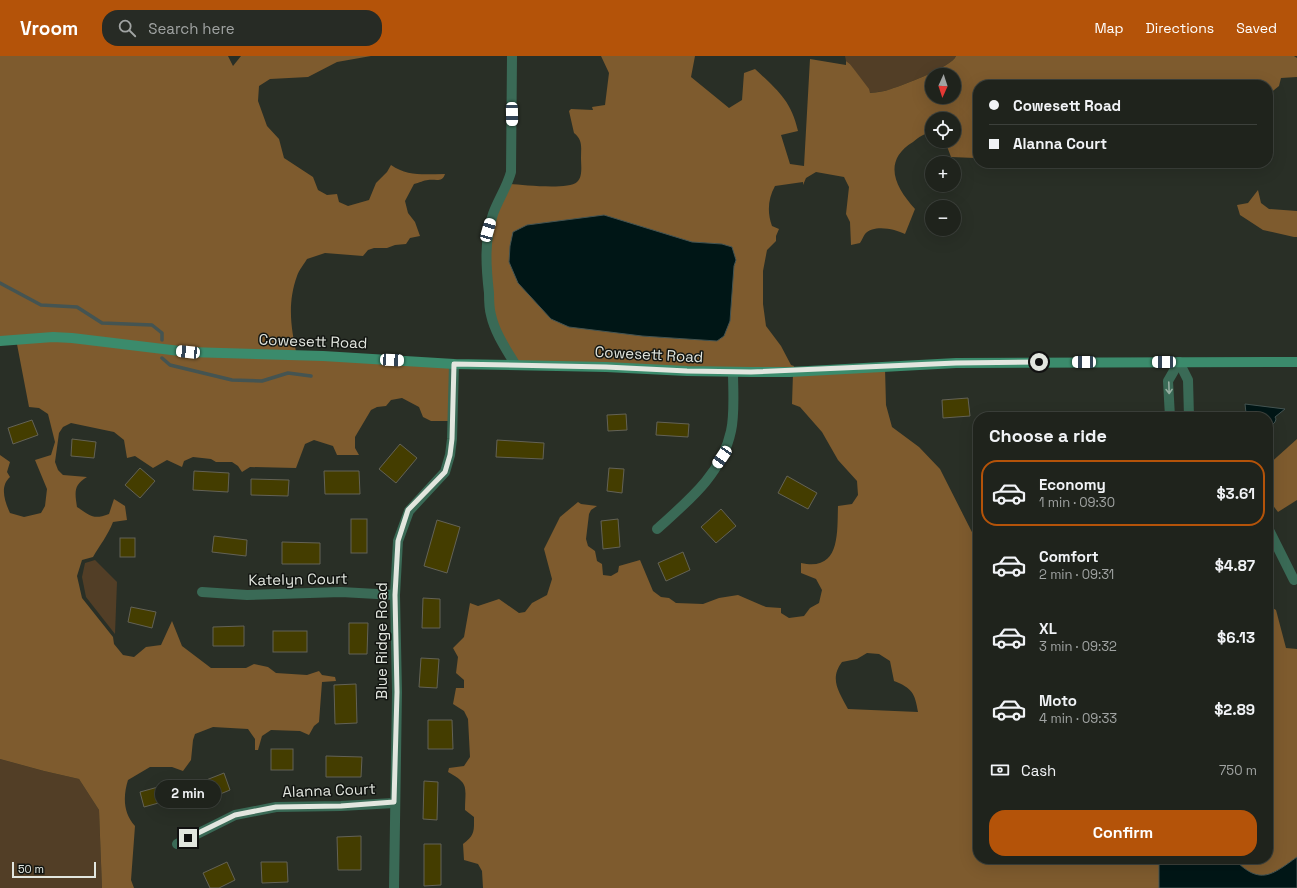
<!DOCTYPE html>
<meta charset="utf-8">
<style>
body{margin:0;font-family:"Space Grotesk",sans-serif;background:#272b25;color:#f1f3f6;height:100vh;display:flex;flex-direction:column;font-size:15px;white-space:nowrap}
*{box-sizing:border-box;margin:0}
p{font-size:13px;color:#a1a4a3}
.icon{flex:none;width:22px;height:22px;fill:none;stroke:currentColor;stroke-width:2;stroke-linecap:round;stroke-linejoin:round}
.map{position:relative;flex:1;overflow:hidden}
.sheet{position:absolute;left:973px;top:356px;width:300px;height:452px;display:flex;flex-direction:column;background:#1f231c;border-radius:16px;box-shadow:0 4px 16px #0002,0 0 0 1px #3c403b}
.sheet>*{flex:none}
.banner{position:absolute;left:973px;top:24px;width:300px;height:88px;border-radius:16px;box-shadow:0 4px 16px #0002,0 0 0 1px #3c403b;display:grid;align-content:center;height:88px;padding:0 16px;background:#1f231c}
.needle{width:26px;rotate:183deg}
.controls{position:absolute;left:925px;top:12px;display:grid;gap:8px}
.controls a{display:grid;place-items:center;width:36px;height:36px;border-radius:50%;background:#1f231c;box-shadow:0 4px 16px #0002,0 0 0 1px #3c403b;font-size:20px}
.scale{position:absolute;left:12px;bottom:10px;width:84px;box-sizing:border-box;padding-left:4px;border:2px solid #e2e6df;border-top:0;font-size:11px;line-height:14px;white-space:nowrap;color:#e2e6df;-webkit-text-stroke:3px #131612;paint-order:stroke}
.end{position:absolute;width:18px;height:18px;margin:-9px;border:5px solid #e2e6df;background:#111;box-shadow:0 0 0 2px #111}
.from{border-radius:50%}
.bubble{position:absolute;height:28px;border-radius:14px;background:#1f231c;box-shadow:0 4px 16px #0002,0 0 0 1px #3c403b;font-size:13px;font-weight:600;line-height:28px;text-align:center}
.car{position:absolute;width:12px;height:24px;margin:-12px -6px;border-radius:5px;box-shadow:0 0 3px 1px #0007;background:linear-gradient(#fff 24%,#345 0 40%,#fff 0 76%,#345 0 86%,#fff 0)}
.banner b{display:flex;align-items:center;gap:14px;height:38px;font-size:15px}
.banner b+b{border-top:1px solid #3c403b}
.banner i{width:10px;height:10px;background:#f1f3f6}
ul{padding:0;list-style:none}
li{display:flex;align-items:center;gap:12px;height:66px;margin:0 8px 6px;padding:0 8px;border:2px solid transparent;border-radius:16px}
li div{flex:1}
li b{display:block;font-size:15px}
li em{font-style:normal;font-weight:600}
li.current{border-color:#b45309}
li>.icon{width:36px;height:36px;stroke-width:1.5}
h2{padding:0 16px;font-size:18px;line-height:48px}
.pay{display:flex;align-items:center;gap:10px;height:44px;padding:0 16px;font-size:15px}
.pay p{margin-inline-start:auto}
.button{display:flex;gap:8px;margin-top:auto;padding:8px 16px}
.button a{flex:1;height:46px;border-radius:16px;background:#b45309;color:#fff;font-size:16px;font-weight:600;line-height:46px;text-align:center}
header{display:flex;align-items:center;gap:24px;box-sizing:border-box;height:56px;padding:0 20px;background:#b45309;color:#fff}
header strong{font-size:19px}
nav{display:flex;gap:22px;margin-inline-start:auto;font-size:14px}
.search{width:280px;height:36px;background:#272b25;display:flex;align-items:center;gap:10px;box-sizing:border-box;padding:0 14px;border-radius:16px;color:#a1a4a3;font-size:15px}
.map>svg:first-child{display:block}
.green{fill:#523e26}
.forest{fill:#7e5b2e;fill-rule:evenodd}
.water{fill:#001616;stroke:#445452}
.lines{fill:none;stroke-linecap:round;stroke-linejoin:round}
.stream{stroke:#445452;stroke-width:3.5}
.building{fill:#443d00;stroke:#636256}
.minor{stroke:#3a6a56;stroke-width:10}
.secondary{stroke:#3b8b6c;stroke-width:10}
.oneway{stroke:#96aea1}
.route{stroke:#e2e6df;stroke-width:5}
.labels{text-anchor:middle;dominant-baseline:central;stroke-width:3;stroke-linejoin:round;paint-order:stroke}
.street-label{font-size:15px;fill:#e2e6df;stroke:#131612}
</style>
<header>
<strong>Vroom</strong>
<div class="search"><svg class="icon" aria-label="search" viewBox="0 0 24 24"><circle cx="10" cy="10" r="6"/><path d="M15 15l6 6"/></svg>Search here</div>
<nav><a>Map</a><a>Directions</a><a>Saved</a></nav>
</header>
<div class="map">
<svg width="1297" height="832" viewBox="0 0 1297 832">
<rect width="100%" height="100%" fill="#292f26"/>
<g class="green">
<path d="M845 0H956C952 11 903 29 891 33 884 36 876 36 869 37L850 8 846 5Z"/>
<polygon points="95,504 117,526 115,578 86,541 82,521 85,507"/>
<polygon points="0,703 44,715 79,723 99,754 102,832 0,832"/>
</g>
<g class="forest">
<path d="M0 0H228L233 10 241 0H371L337 6 308 21 270 23 259 30 258 45 267 70 279 83 284 102 313 121 318 134 327 139 337 138 339 146 348 150 369 144 376 127 387 116 391 109C408 121 426 118 445 118 442 127 436 123 428 124 424 124 419 127 414 128L405 145 408 157 415 166 420 180 410 182 406 188 395 189 387 192H374L368 194 363 200 325 197 307 203C304 208 299 214 297 220 287 248 291 272 297 300L450 308 452 365H431L423 361 419 351 402 342 391 344 386 350 377 351 371 354 355 381V392L359 399H337L333 390 314 384 305 388 296 412 250 411 242 416 238 410 232 406H216L211 403 193 401 184 405 182 411 167 404 153 412 135 400 127 402 124 384 114 376 71 367 63 371 59 377 55 406 58 414 63 419 87 421C73 429 75 437 77 451 91 460 93 464 109 458L114 443 125 450 127 464 113 466C108 479 100 489 93 501L82 504 77 520 82 542 113 581 114 588 123 599 134 601 146 591 161 589 172 565 182 590 211 612H246L254 608 268 611 276 617 307 619 319 615 322 619 335 621 336 625 322 626 319 666 314 670 309 679 300 675 271 674 262 680 258 694H255V683L248 673 213 671 195 678 193 684 191 704 183 715 172 711H150L128 724C123 740 123 757 135 770L131 824 134 832H102L99 754 79 723 44 715 0 703V399L10 406 7 416 10 421C0 430 4 444 10 457L24 461 41 457 45 450 47 433 35 404 51 399 55 386 48 358 39 352 29 351 16 283H0Z"/>
<path d="M601 0H695L691 21 729 52 742 44 744 17 755 13C777 34 791 44 798 75L781 79 790 108 804 110 810 3 846 9V5L850 8 869 33 870 37C877 36 884 36 891 33 903 29 952 11 956 0H1294L1297 2V21L1281 22 1279 30 1268 39V29H978V97L975 102 951 101 945 85H954V63H932V77C924 77 919 81 913 86 882 105 895 131 915 153L905 178C895 173 874 168 865 178 863 181 862 184 860 187L851 189 850 166 846 158 849 131 844 121 816 116 806 122 803 129V126L775 130C768 142 767 157 772 170L779 173 776 180V185L767 194 763 215V248L766 270 781 290 791 309 794 310 793 316 885 312 886 349 892 371 919 391 940 413 978 488V803H1159V832H483L482 815 478 808 464 804 463 788C475 779 474 775 474 761L465 754C465 731 470 728 448 716L449 712 464 710 470 701 468 663 464 655 453 648 456 632H464V624L456 617 458 601 453 592 464 581 470 547 478 550 499 543 519 557 525 556 532 547 547 539 552 523 544 493 560 461 578 446 581 448 597 450 591 454 589 458 586 483 588 490 595 495 597 505 602 508 603 519 611 520 618 516 619 510 640 504 653 535 661 541 669 542 676 547 703 548 719 542 738 539 766 551 781 552V557L789 562 804 560 810 552 819 547 822 534 816 523 801 517V507C841 516 837 476 838 450L852 448 858 439 857 425 838 404 822 376 800 351 792 348 793 317 514 308 491 260 490 170 510 128C524 129 568 134 577 126 583 121 581 109 581 102 581 91 583 84 574 77L569 55 571 53 593 54 592 51 605 49 609 17ZM932 19H954V41H932ZM692 186 722 188 736 204 734 210 724 280 717 285 642 280ZM867 597 879 598 890 605 894 625C912 632 915 637 918 656L848 653C839 636 829 623 842 606L857 603Z"/>
<polygon points="1258,134 1261,147 1269,153 1297,155 1297,181 1294,181 1263,174 1240,159 1237,149 1248,147"/>
<polygon points="1297,383 1297,444 1278,456 1268,443 1268,409"/>
<path d="M1268 549 1276 554 1286 592 1297 593V801C1272 819 1259 830 1234 803H1268Z"/>
</g>
<g class="water">
<polygon points="604,159 692,186 722,188 732,191 736,204 734,210 730,265 724,280 717,285 642,280 569,271 551,263 518,227 509,206 510,190 513,176 527,169"/>
<polygon points="1245,348 1285,353 1275,361 1276,363 1275,366 1268,373 1268,361 1244,361 1246,357"/>
<path d="M1297 801V832H1159V803H1234C1260 830 1272 819 1297 801Z"/>
</g>
<g class="lines">
<g class="stream">
<polyline points="0,227 41,249 77,251 102,267 152,269 162,277 162,284"/>
<polyline points="162,302 170,309 232,324 262,325 288,317 311,320"/>
</g>
</g>
<g class="building">
<polygon points="968,342 970,360 943,362 942,344"/>
<polygon points="626,358 627,374 608,375 607,359"/>
<polygon points="32,364 38,379 13,388 8,372"/>
<polygon points="657,366 689,368 688,381 656,379"/>
<polygon points="72,383 96,386 94,402 71,400"/>
<polygon points="497,384 544,387 543,403 496,401"/>
<polygon points="400,388 417,402 396,427 379,413"/>
<polygon points="140,412 155,425 140,442 125,429"/>
<polygon points="609,412 624,413 622,437 607,435"/>
<polygon points="194,415 229,417 228,436 193,434"/>
<polygon points="324,415 359,415 360,438 325,438"/>
<polygon points="787,420 817,437 808,453 778,437"/>
<polygon points="251,423 289,424 288,440 251,439"/>
<polygon points="721,453 736,470 716,487 701,471"/>
<rect x="351" y="463" width="16" height="34"/>
<polygon points="618,463 620,491 603,493 601,465"/>
<polygon points="437,464 460,471 447,517 424,510"/>
<polygon points="214,480 247,484 246,500 212,496"/>
<rect x="120" y="482" width="15" height="19"/>
<polygon points="282,486 320,487 320,508 282,508"/>
<polygon points="683,496 690,514 666,525 658,507"/>
<polygon points="423,542 440,543 440,572 422,572"/>
<polygon points="131,551 156,556 152,572 128,566"/>
<polygon points="349,567 368,567 367,598 349,598"/>
<polygon points="244,570 244,590 213,590 213,571"/>
<rect x="273" y="575" width="34" height="21"/>
<polygon points="421,602 439,603 437,632 419,631"/>
<polygon points="356,628 357,667 335,668 334,629"/>
<polygon points="428,664 452,664 453,693 428,693"/>
<rect x="271" y="693" width="22" height="21"/>
<polygon points="326,700 362,701 361,721 326,721"/>
<polygon points="224,717 230,734 198,747 191,730"/>
<polygon points="424,725 438,726 437,764 423,763"/>
<polygon points="169,728 173,743 144,751 140,736"/>
<polygon points="361,780 361,814 338,814 337,781"/>
<polygon points="424,788 441,788 441,829 424,830"/>
<polygon points="227,806 235,824 219,832 210,832 203,817"/>
<polygon points="261,806 287,806 288,826 262,827"/>
</g>
<g class="lines">
<g class="minor">
<path d="M512 0 511 116C507 131 498 144 493 158 484 184 486 211 489 237 489 244 489 252 491 259 495 277 506 293 515 308"/>
<polyline points="1179,306 1188,324 1189,361"/>
<polyline points="1170,361 1168,325 1179,306"/>
<polyline points="1268,472 1294,524"/>
<path d="M657 473C688 445 722 418 731 375 735 358 733 333 733 316"/>
<polyline points="202,536 247,539 341,536 395,539"/>
<polyline points="177,788 235,759 276,751 341,750 394,747"/>
<polyline points="394,832 397,636 395,539 398,485 409,455 445,416 450,399 452,383 454,308"/>
</g>
<polyline class="secondary" points="0,285 53,281 72,282 188,296 323,300 454,308 606,311 687,315 751,316 790,316 956,307 1297,306"/>
</g>
<defs><path id="oneway-shaft" d="M-6 0H5M1.5-3L5.5 0L1.5 3" fill="none" stroke-width="1.6" stroke-linecap="round" stroke-linejoin="round"/></defs>
<use class="oneway" href="#oneway-shaft" transform="translate(1169 332) rotate(88)"/>
<g class="lines">
<polyline class="route" points="188,782 235,759 276,751 341,750 394,746 397,636 395,539 398,485 408,454 445,416 450,399 452,383 454,308 606,311 687,315 751,316 956,307 1039,306"/>
</g>
<g class="labels">
<g class="street-label">
<text transform="translate(313 285) rotate(2)">Cowesett Road</text>
<text transform="translate(649 298) rotate(3)">Cowesett Road</text>
<text transform="translate(298 523) rotate(-1)">Katelyn Court</text>
<text transform="translate(381 585) rotate(-90)">Blue Ridge Road</text>
<text transform="translate(329 734) rotate(-2)">Alanna Court</text>
</g>
</g>
</svg>
<div class="controls">
<a><svg class="needle" viewBox="-14 -14 28 28"><path d="M0-13l5 13h-10z" fill="#e53935"/><path d="M0 13l5-13h-10z" fill="#a1a4a3"/></svg></a>
<a><svg class="icon" aria-label="locate" viewBox="0 0 24 24"><circle cx="12" cy="12" r="6"/><path d="M12 2v4M12 18v4M2 12h4M18 12h4"/></svg></a>
<a>+</a>
<a>−</a>
</div>
<div class="scale">50 m</div>
<i class="end from" style="left:1039px;top:306px"></i>
<i class="end" style="left:188px;top:782px"></i>
<div class="bubble" style="left:155px;top:724px;width:66px">2 min</div>
<i class="car" style="left:512px;top:58px;rotate:179deg"></i>
<i class="car" style="left:488px;top:174px;rotate:16deg"></i>
<i class="car" style="left:188px;top:296px;rotate:276deg"></i>
<i class="car" style="left:392px;top:304px;rotate:93deg"></i>
<i class="car" style="left:1084px;top:306px;rotate:270deg"></i>
<i class="car" style="left:1164px;top:306px;rotate:270deg"></i>
<i class="car" style="left:722px;top:401px;rotate:214deg"></i>
<div class="banner">
<b><i class="from"></i>Cowesett Road</b>
<b><i></i>Alanna Court</b>
</div>
<section class="sheet">
<h2>Choose a ride</h2>
<ul>
<li class="current"><svg class="icon" aria-label="car" viewBox="0 0 24 24"><path d="M5 17H2v-5l4-1 3-4h7l3 4 3 1v5h-3M9 17h6M6 11h13"/><circle cx="7" cy="17" r="2"/><circle cx="17" cy="17" r="2"/></svg><div><b>Economy</b><p>1 min · 09:30</p></div><em>$3.61</em></li>
<li><svg class="icon" aria-label="car" viewBox="0 0 24 24"><path d="M5 17H2v-5l4-1 3-4h7l3 4 3 1v5h-3M9 17h6M6 11h13"/><circle cx="7" cy="17" r="2"/><circle cx="17" cy="17" r="2"/></svg><div><b>Comfort</b><p>2 min · 09:31</p></div><em>$4.87</em></li>
<li><svg class="icon" aria-label="car" viewBox="0 0 24 24"><path d="M5 17H2v-5l4-1 3-4h7l3 4 3 1v5h-3M9 17h6M6 11h13"/><circle cx="7" cy="17" r="2"/><circle cx="17" cy="17" r="2"/></svg><div><b>XL</b><p>3 min · 09:32</p></div><em>$6.13</em></li>
<li><svg class="icon" aria-label="car" viewBox="0 0 24 24"><path d="M5 17H2v-5l4-1 3-4h7l3 4 3 1v5h-3M9 17h6M6 11h13"/><circle cx="7" cy="17" r="2"/><circle cx="17" cy="17" r="2"/></svg><div><b>Moto</b><p>4 min · 09:33</p></div><em>$2.89</em></li>
</ul>
<div class="pay"><svg class="icon" aria-label="cash" viewBox="0 0 24 24"><path d="M3 7h18v10H3z"/><circle cx="12" cy="12" r="2"/></svg>Cash<p>750 m</p></div>
<div class="button"><a>Confirm</a></div>
</section>
</div>
